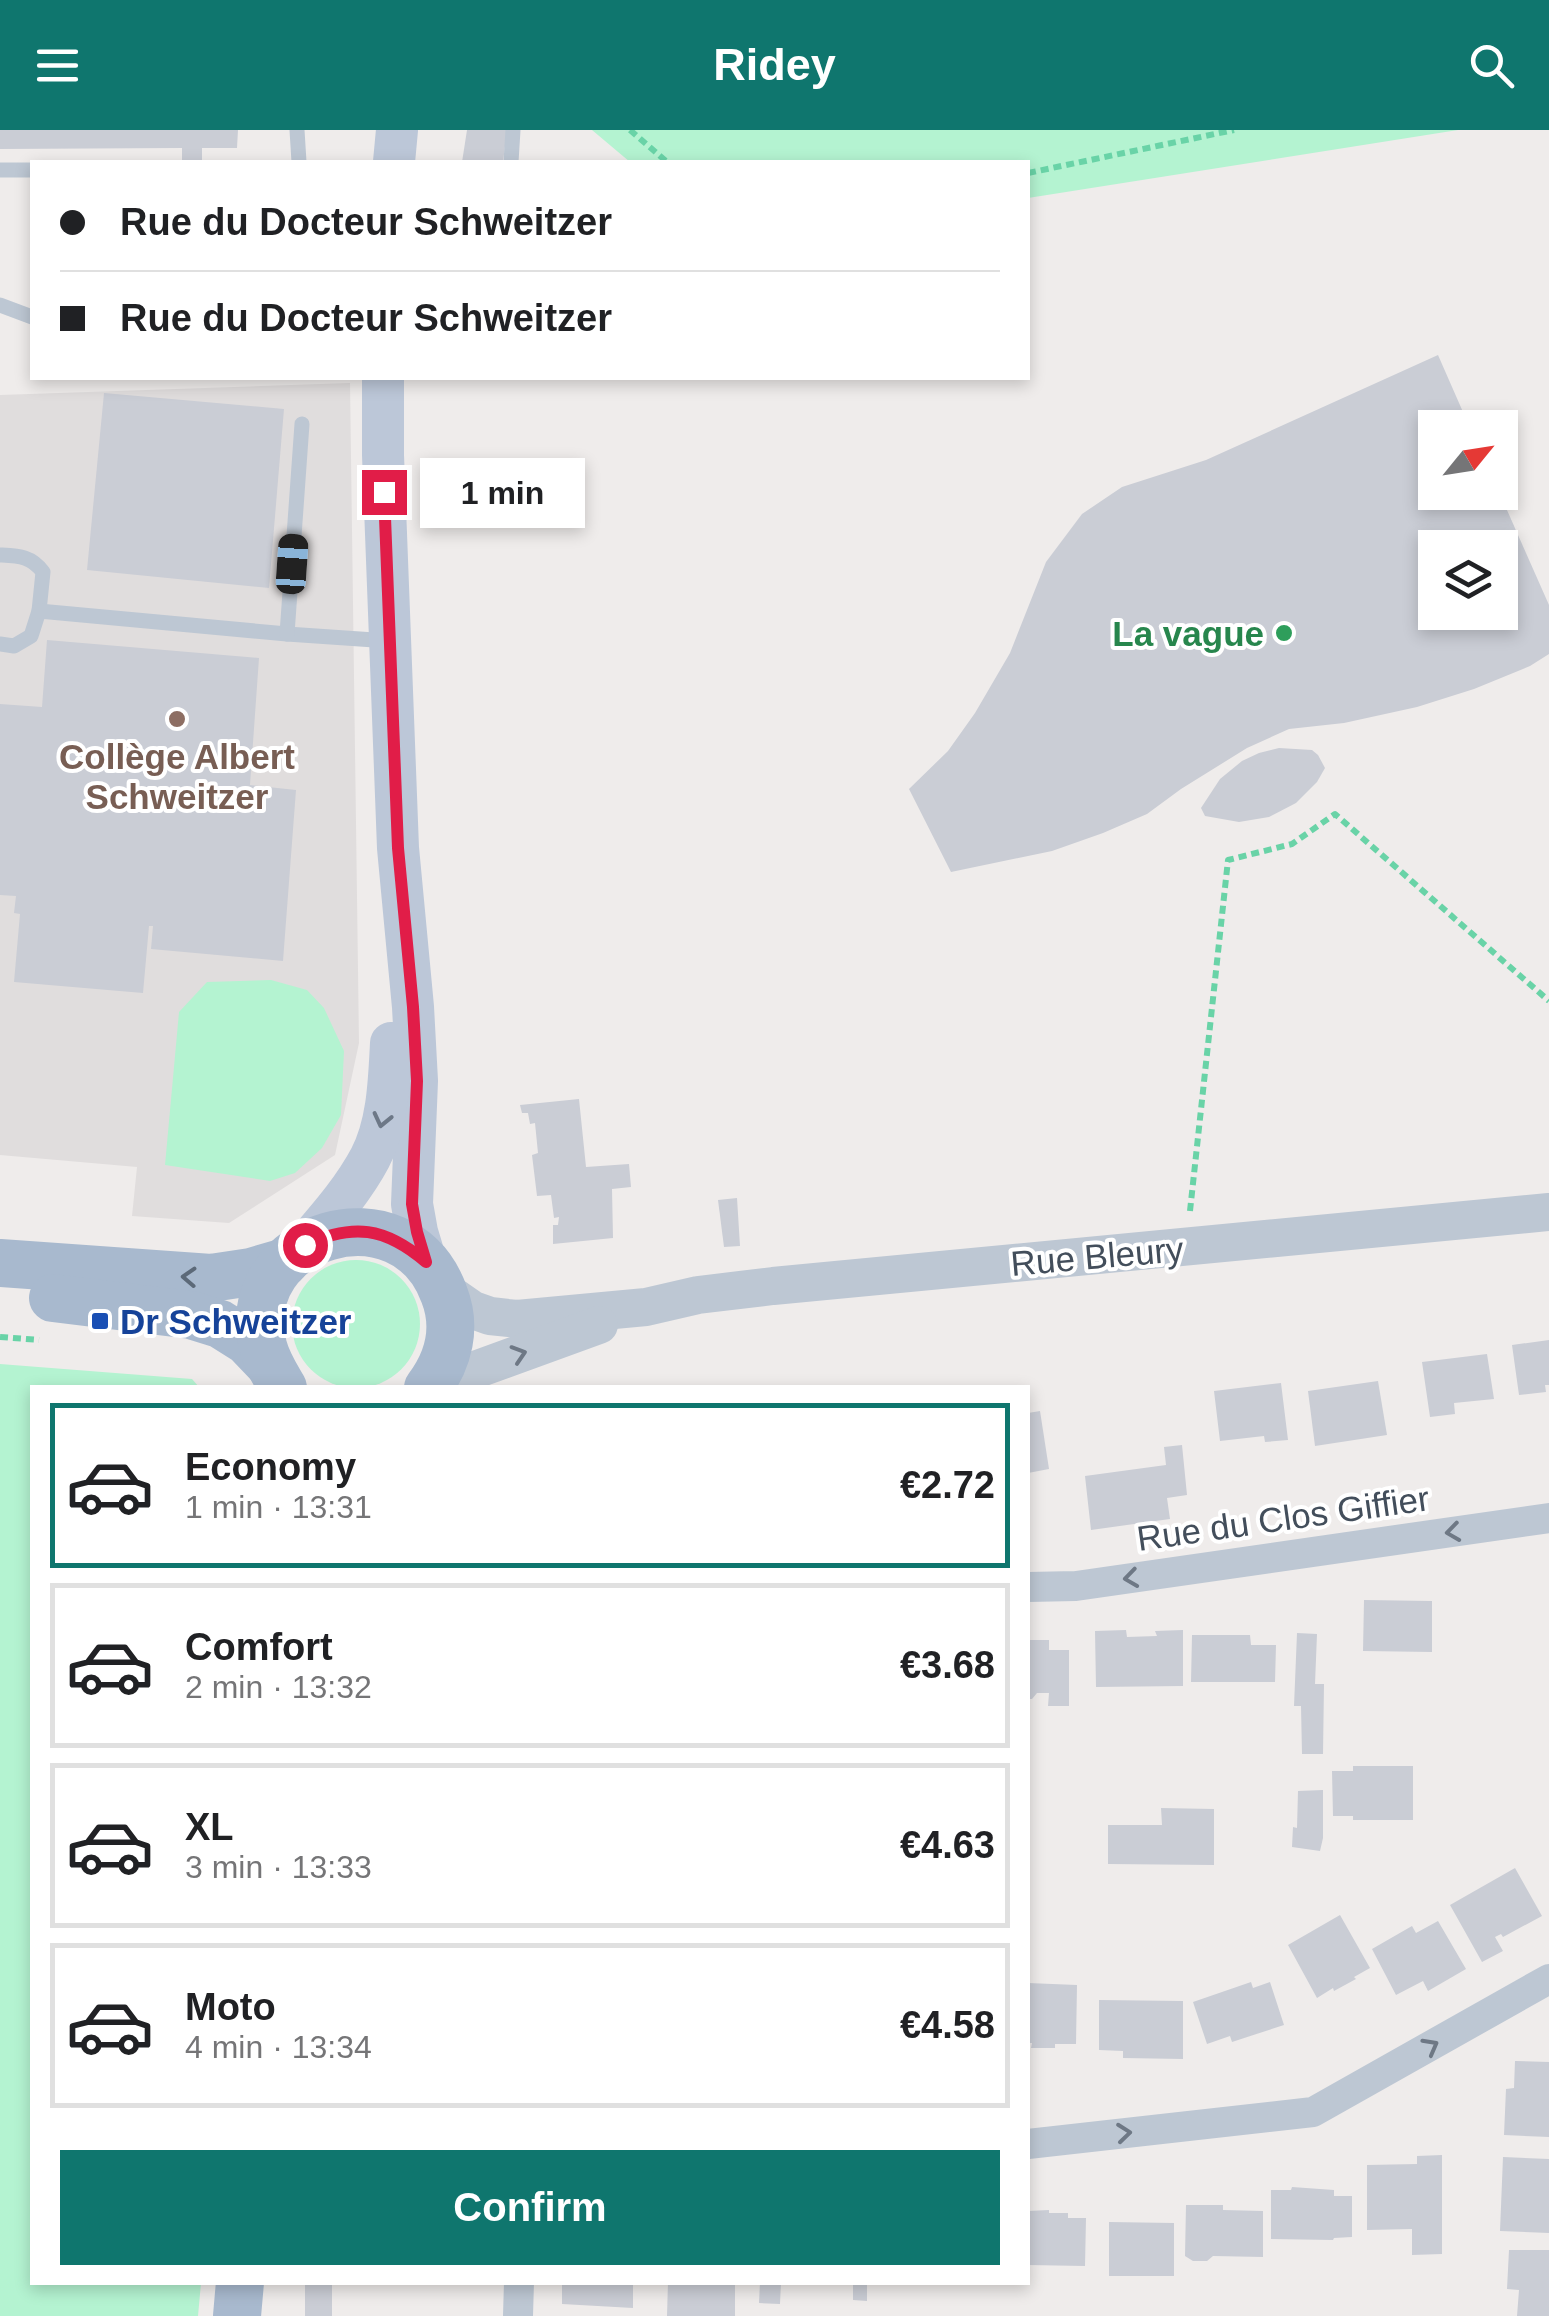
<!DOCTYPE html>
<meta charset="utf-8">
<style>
body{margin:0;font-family:Helvetica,sans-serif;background:#f6f6f6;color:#202124;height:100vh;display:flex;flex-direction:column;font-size:38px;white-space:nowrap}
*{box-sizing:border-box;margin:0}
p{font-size:32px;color:#757577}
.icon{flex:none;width:55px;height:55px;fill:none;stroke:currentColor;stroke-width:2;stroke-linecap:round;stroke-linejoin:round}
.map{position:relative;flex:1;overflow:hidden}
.side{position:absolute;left:30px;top:1255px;width:1000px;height:900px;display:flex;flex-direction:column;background:#fff;border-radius:0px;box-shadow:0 5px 15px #0003}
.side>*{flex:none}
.banner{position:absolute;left:30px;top:30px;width:1000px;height:220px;border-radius:0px;box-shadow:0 5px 15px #0003;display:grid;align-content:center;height:220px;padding:0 30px;background:#fff}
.needle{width:65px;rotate:60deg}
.controls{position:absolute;left:1418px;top:280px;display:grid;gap:20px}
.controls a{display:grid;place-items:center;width:100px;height:100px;border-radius:0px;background:#fff;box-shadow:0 5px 15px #0003;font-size:50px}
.end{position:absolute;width:45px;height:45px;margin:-22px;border:12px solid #e11d48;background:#fff;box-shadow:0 0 0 5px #fff}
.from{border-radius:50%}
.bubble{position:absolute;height:70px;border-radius:0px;background:#fff;box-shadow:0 5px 15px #0003;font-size:32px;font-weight:800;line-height:70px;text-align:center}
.car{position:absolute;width:30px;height:60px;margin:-30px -15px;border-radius:12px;box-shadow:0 0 8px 2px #0007;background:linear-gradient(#222 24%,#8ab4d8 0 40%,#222 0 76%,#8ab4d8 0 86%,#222 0)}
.banner b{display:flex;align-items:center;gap:35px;height:95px;font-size:38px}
.banner b+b{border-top:2px solid #e0e0e0}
.banner i{width:25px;height:25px;background:#202124}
ul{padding:18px 0 0;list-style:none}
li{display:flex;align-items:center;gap:30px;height:165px;margin:0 20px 15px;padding:0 10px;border:5px solid #e0e0e0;border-radius:0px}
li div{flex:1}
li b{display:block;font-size:38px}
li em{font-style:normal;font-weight:800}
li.active{border-color:#0f766e}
li>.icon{width:90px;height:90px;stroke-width:1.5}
.button{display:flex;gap:20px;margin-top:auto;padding:20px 30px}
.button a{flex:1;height:115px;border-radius:0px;background:#0f766e;color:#fff;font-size:40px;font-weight:800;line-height:115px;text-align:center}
header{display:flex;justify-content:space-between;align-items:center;height:130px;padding:0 30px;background:#0f766e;color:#fff;font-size:45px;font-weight:800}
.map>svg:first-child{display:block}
.education{fill:#e0dddd}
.green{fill:#b4f3d1}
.building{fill:#cacdd5;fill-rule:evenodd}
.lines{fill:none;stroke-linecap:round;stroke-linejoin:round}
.path{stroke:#69d3a7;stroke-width:6;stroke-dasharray:8 5;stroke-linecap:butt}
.service{stroke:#bdc7d3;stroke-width:15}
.minor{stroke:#bdc7d3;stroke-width:30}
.tertiary{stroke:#bdc7d3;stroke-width:38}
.secondary{stroke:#bcc7d8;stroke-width:42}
.primary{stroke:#a8b9ce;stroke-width:48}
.oneway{stroke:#6d7887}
.oneway2{stroke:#5c6978}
.oneway3{stroke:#6e7885}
.route{stroke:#e11d48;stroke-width:12}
.leisure-dot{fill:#2e9e5b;stroke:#fff;stroke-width:4}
.education-dot{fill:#8d6e63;stroke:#fff;stroke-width:4}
.transit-dot{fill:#1a4fb4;stroke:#fff;stroke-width:4}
.labels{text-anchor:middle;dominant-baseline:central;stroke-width:8;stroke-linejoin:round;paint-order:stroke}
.leisure-label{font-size:35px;font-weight:bold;fill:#27864d;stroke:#fff;text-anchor:end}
.education-label{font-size:35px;font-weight:bold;fill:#785e54;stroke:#fff}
.street-label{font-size:35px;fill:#434e5b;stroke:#fff}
.transit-label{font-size:35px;font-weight:bold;fill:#164399;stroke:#fff;text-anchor:start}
</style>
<header><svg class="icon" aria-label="menu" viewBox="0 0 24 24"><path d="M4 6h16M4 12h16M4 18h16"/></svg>Ridey<svg class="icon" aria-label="search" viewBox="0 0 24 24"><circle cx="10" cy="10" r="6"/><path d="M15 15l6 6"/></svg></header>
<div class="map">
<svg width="1549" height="2186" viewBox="0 0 1549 2186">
<rect width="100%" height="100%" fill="#efeceb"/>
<polygon class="education" points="350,253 359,913 335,1025 229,1093 132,1086 137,1037 0,1025 0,265"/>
<g class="green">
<polygon points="592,0 1458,0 1028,68 1028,32 630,32"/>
<polygon points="271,850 307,860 324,878 344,921 341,985 322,1018 295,1043 270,1051 165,1035 179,882 207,852"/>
<circle cx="356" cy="1194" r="64"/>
<polygon points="0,1234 192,1249 199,1257 32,1258 32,2152 201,2153 198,2186 0,2186"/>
</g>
<g class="building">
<polygon points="0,0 238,0 237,18 202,18 202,32 182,32 182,18 0,19"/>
<polygon points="467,0 507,0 503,32 462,32"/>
<path d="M1438 225 1470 298H1435V362H1499L1549 475V524L1530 536 1474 559 1417 577 1344 593 1289 599 1247 618 1181 659 1147 684 1103 703 1052 721 951 742 909 659 948 621 975 583 1010 523 1046 432 1082 384 1122 357 1206 330ZM1435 418H1500V482H1435Z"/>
<polygon points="104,263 284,279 269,458 87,440"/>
<polygon points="47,510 259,528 250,655 296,660 283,831 151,819 153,796 149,796 143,863 14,852 20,784 14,783 16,766 0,765 0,574 42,577"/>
<polygon points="1279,618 1312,620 1318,625 1325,638 1317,652 1296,673 1269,687 1239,692 1205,686 1201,678 1220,649 1242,631 1259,623"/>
<polygon points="579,969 586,1037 629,1034 631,1057 612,1059 613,1108 553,1114 553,1095 558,1095 559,1087 554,1088 551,1065 537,1066 532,1025 538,1023 535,993 530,994 528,983 522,983 520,975"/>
<polygon points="737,1068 740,1116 724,1117 718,1070"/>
<polygon points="1549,1210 1549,1255 1545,1255 1546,1262 1519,1265 1512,1215"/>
<polygon points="1487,1224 1494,1269 1454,1273 1455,1284 1430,1287 1422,1232"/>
<polygon points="1378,1251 1387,1305 1315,1316 1308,1261"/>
<polygon points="1281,1253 1288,1310 1265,1312 1264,1306 1220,1311 1214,1261"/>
<polygon points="1040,1281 1049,1339 1028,1343 1028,1283"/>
<polygon points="1182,1315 1187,1365 1167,1368 1170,1389 1091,1400 1085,1346 1166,1335 1164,1317"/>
<polygon points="1364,1470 1432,1471 1432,1522 1363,1521"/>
<polygon points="1126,1500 1127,1507 1157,1506 1155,1501 1183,1500 1183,1556 1096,1557 1095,1501"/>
<polygon points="1297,1503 1317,1504 1315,1554 1324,1554 1323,1624 1302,1624 1301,1576 1294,1576"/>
<polygon points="1192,1505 1250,1505 1251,1515 1276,1515 1275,1552 1191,1552"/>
<polygon points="1028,1510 1049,1510 1049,1520 1069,1520 1069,1576 1048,1576 1049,1563 1037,1563 1032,1569 1028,1569"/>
<polygon points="1353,1636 1413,1636 1413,1690 1353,1690 1353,1686 1333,1686 1332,1641 1353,1641"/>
<polygon points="1323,1660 1323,1708 1320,1721 1292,1717 1293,1697 1297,1698 1298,1661"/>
<polygon points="1161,1678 1214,1679 1214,1735 1108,1734 1108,1695 1162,1695"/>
<polygon points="1515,1738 1542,1786 1503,1807 1501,1804 1495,1807 1503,1821 1482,1832 1450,1775"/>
<polygon points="1340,1785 1370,1838 1354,1847 1356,1849 1334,1861 1333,1858 1317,1868 1288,1815"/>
<polygon points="1438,1791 1466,1839 1428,1861 1423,1851 1396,1865 1372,1819 1412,1796 1416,1803"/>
<polygon points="1251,1852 1253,1858 1270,1852 1284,1895 1232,1912 1230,1906 1207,1914 1193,1872"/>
<polygon points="1028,1853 1077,1855 1076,1914 1055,1914 1055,1918 1031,1918 1032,1913 1028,1913"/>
<polygon points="1099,1870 1183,1871 1183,1929 1123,1928 1123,1921 1099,1920"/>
<polygon points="1515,1931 1549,1932 1549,2007 1504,2005 1506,1959 1514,1958"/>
<polygon points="1442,2025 1442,2124 1412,2125 1412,2099 1367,2100 1367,2035 1417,2034 1417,2026"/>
<polygon points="1503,2027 1549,2029 1549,2103 1500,2101"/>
<polygon points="1292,2057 1334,2060 1334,2066 1352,2066 1352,2107 1334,2108 1333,2110 1271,2109 1271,2060 1291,2060"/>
<polygon points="1186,2075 1223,2075 1223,2080 1263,2081 1263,2127 1213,2126 1207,2131 1193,2131 1185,2126"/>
<polygon points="1049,2080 1049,2083 1068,2083 1068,2088 1086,2088 1085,2136 1028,2135 1028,2081"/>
<polygon points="1109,2092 1174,2093 1174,2146 1109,2146"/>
<polygon points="1509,2120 1549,2120 1549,2186 1517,2186 1519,2160 1507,2159"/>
<rect x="305" y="2152" width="27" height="34"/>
<polygon points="562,2152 633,2152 633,2178 562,2174"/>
<polygon points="668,2152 735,2152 735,2186 667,2186"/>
<polygon points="760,2152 781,2152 780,2174 759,2173"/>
<polygon points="853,2152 867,2152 867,2171 853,2170"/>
</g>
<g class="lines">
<g class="path">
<polyline points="630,0 667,32"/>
<polyline points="1028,43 1234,0"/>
<polyline points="1190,1081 1228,730 1292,714 1335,684 1549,871"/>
<polyline points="0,1207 39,1210"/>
</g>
<g class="service">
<polyline points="297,0 299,32"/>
<polyline points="511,32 513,0"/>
<polyline points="0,40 32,40"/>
<polyline points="0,175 32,187"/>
<path d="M0 425C19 426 31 426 43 442L39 481 31 506 14 516 0 514"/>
<polyline points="39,481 287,504 389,511"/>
<polyline points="287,504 302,294"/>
</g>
<g class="minor">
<polyline points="1028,1457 1076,1456 1549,1388"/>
<polyline points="1028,2014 1313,1982 1549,1849"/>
<polyline points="518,2186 519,2152"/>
</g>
<g class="tertiary">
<polyline points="440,1152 450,1164 473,1180 490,1186 517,1189 646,1177 698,1165 773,1156 1549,1082"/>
<polyline points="428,1257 599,1195"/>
</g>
<g class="secondary">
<polyline points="394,32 397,0"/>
<polyline points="383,248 383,325 398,718 413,877 417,951 412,1074 417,1102 426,1132"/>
<path d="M305 1115C328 1088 353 1060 370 1028 388 994 389 951 391 913"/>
</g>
<g class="primary">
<polyline points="0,1133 211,1148 251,1142 285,1132"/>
<polyline points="53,1168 191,1185 220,1194 247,1211 269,1234"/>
<path d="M283 1258C275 1244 267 1232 263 1216 236 1103 404 1054 444 1164 457 1197 449 1230 428 1258"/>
<polyline points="237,2186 240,2152"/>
</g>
</g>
<defs><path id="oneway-chevron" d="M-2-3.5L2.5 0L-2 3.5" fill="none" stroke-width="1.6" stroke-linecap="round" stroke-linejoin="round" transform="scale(2.5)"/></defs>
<use class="oneway" href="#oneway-chevron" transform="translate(382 990) rotate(103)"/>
<use class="oneway2" href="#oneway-chevron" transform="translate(189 1147) rotate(-177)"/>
<g class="oneway3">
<use href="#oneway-chevron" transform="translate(519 1224) rotate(-18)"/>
<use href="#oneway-chevron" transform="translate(1453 1402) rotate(172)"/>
<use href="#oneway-chevron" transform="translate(1131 1448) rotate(172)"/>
<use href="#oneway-chevron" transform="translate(1431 1916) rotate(-29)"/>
<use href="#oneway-chevron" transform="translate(1124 2003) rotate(-6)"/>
</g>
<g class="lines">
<path class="route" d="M305 1115C353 1093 385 1097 426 1132L417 1102 412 1074 417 951 413 877 398 718 384 362"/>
</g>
<circle class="leisure-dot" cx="1284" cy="503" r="10"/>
<circle class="education-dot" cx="177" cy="589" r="10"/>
<rect class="transit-dot" x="90" y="1181" width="20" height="20" rx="5"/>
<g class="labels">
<g class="leisure-label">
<text x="1264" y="503">La vague</text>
</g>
<g class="education-label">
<text x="177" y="626">Collège Albert<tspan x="177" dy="40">Schweitzer</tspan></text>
</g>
<g class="street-label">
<text transform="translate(1097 1126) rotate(-5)">Rue Bleury</text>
<text transform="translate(1283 1388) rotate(-8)">Rue du Clos Giffier</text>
</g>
<g class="transit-label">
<text x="120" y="1191">Dr Schweitzer</text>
</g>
</g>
</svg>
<div class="controls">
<a><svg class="needle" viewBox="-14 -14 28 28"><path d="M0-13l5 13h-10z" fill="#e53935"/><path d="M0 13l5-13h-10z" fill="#757577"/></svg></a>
<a><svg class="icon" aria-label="layers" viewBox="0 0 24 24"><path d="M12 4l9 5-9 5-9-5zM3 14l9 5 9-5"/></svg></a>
</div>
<i class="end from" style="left:305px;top:1115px"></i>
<i class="end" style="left:384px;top:362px"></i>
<div class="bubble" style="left:420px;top:328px;width:165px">1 min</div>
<i class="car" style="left:292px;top:434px;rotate:4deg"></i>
<div class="banner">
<b><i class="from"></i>Rue du Docteur Schweitzer</b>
<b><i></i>Rue du Docteur Schweitzer</b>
</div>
<section class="side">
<ul>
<li class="active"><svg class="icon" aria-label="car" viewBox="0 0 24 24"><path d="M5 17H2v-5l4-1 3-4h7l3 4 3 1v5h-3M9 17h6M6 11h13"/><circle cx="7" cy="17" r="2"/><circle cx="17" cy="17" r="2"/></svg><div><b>Economy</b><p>1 min · 13:31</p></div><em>€2.72</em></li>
<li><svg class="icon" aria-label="car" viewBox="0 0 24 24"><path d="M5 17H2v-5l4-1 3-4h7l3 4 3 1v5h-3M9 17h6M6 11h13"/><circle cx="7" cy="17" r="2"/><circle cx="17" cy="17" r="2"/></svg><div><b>Comfort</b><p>2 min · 13:32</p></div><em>€3.68</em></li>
<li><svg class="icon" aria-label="car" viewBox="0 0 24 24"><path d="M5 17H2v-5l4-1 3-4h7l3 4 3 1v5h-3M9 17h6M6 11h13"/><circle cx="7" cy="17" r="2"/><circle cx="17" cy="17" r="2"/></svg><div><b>XL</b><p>3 min · 13:33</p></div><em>€4.63</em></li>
<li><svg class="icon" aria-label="car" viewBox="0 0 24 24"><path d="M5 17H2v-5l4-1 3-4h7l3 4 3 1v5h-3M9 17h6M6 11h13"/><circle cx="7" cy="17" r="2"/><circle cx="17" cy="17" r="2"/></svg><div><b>Moto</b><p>4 min · 13:34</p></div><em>€4.58</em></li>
</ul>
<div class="button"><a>Confirm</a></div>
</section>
</div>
